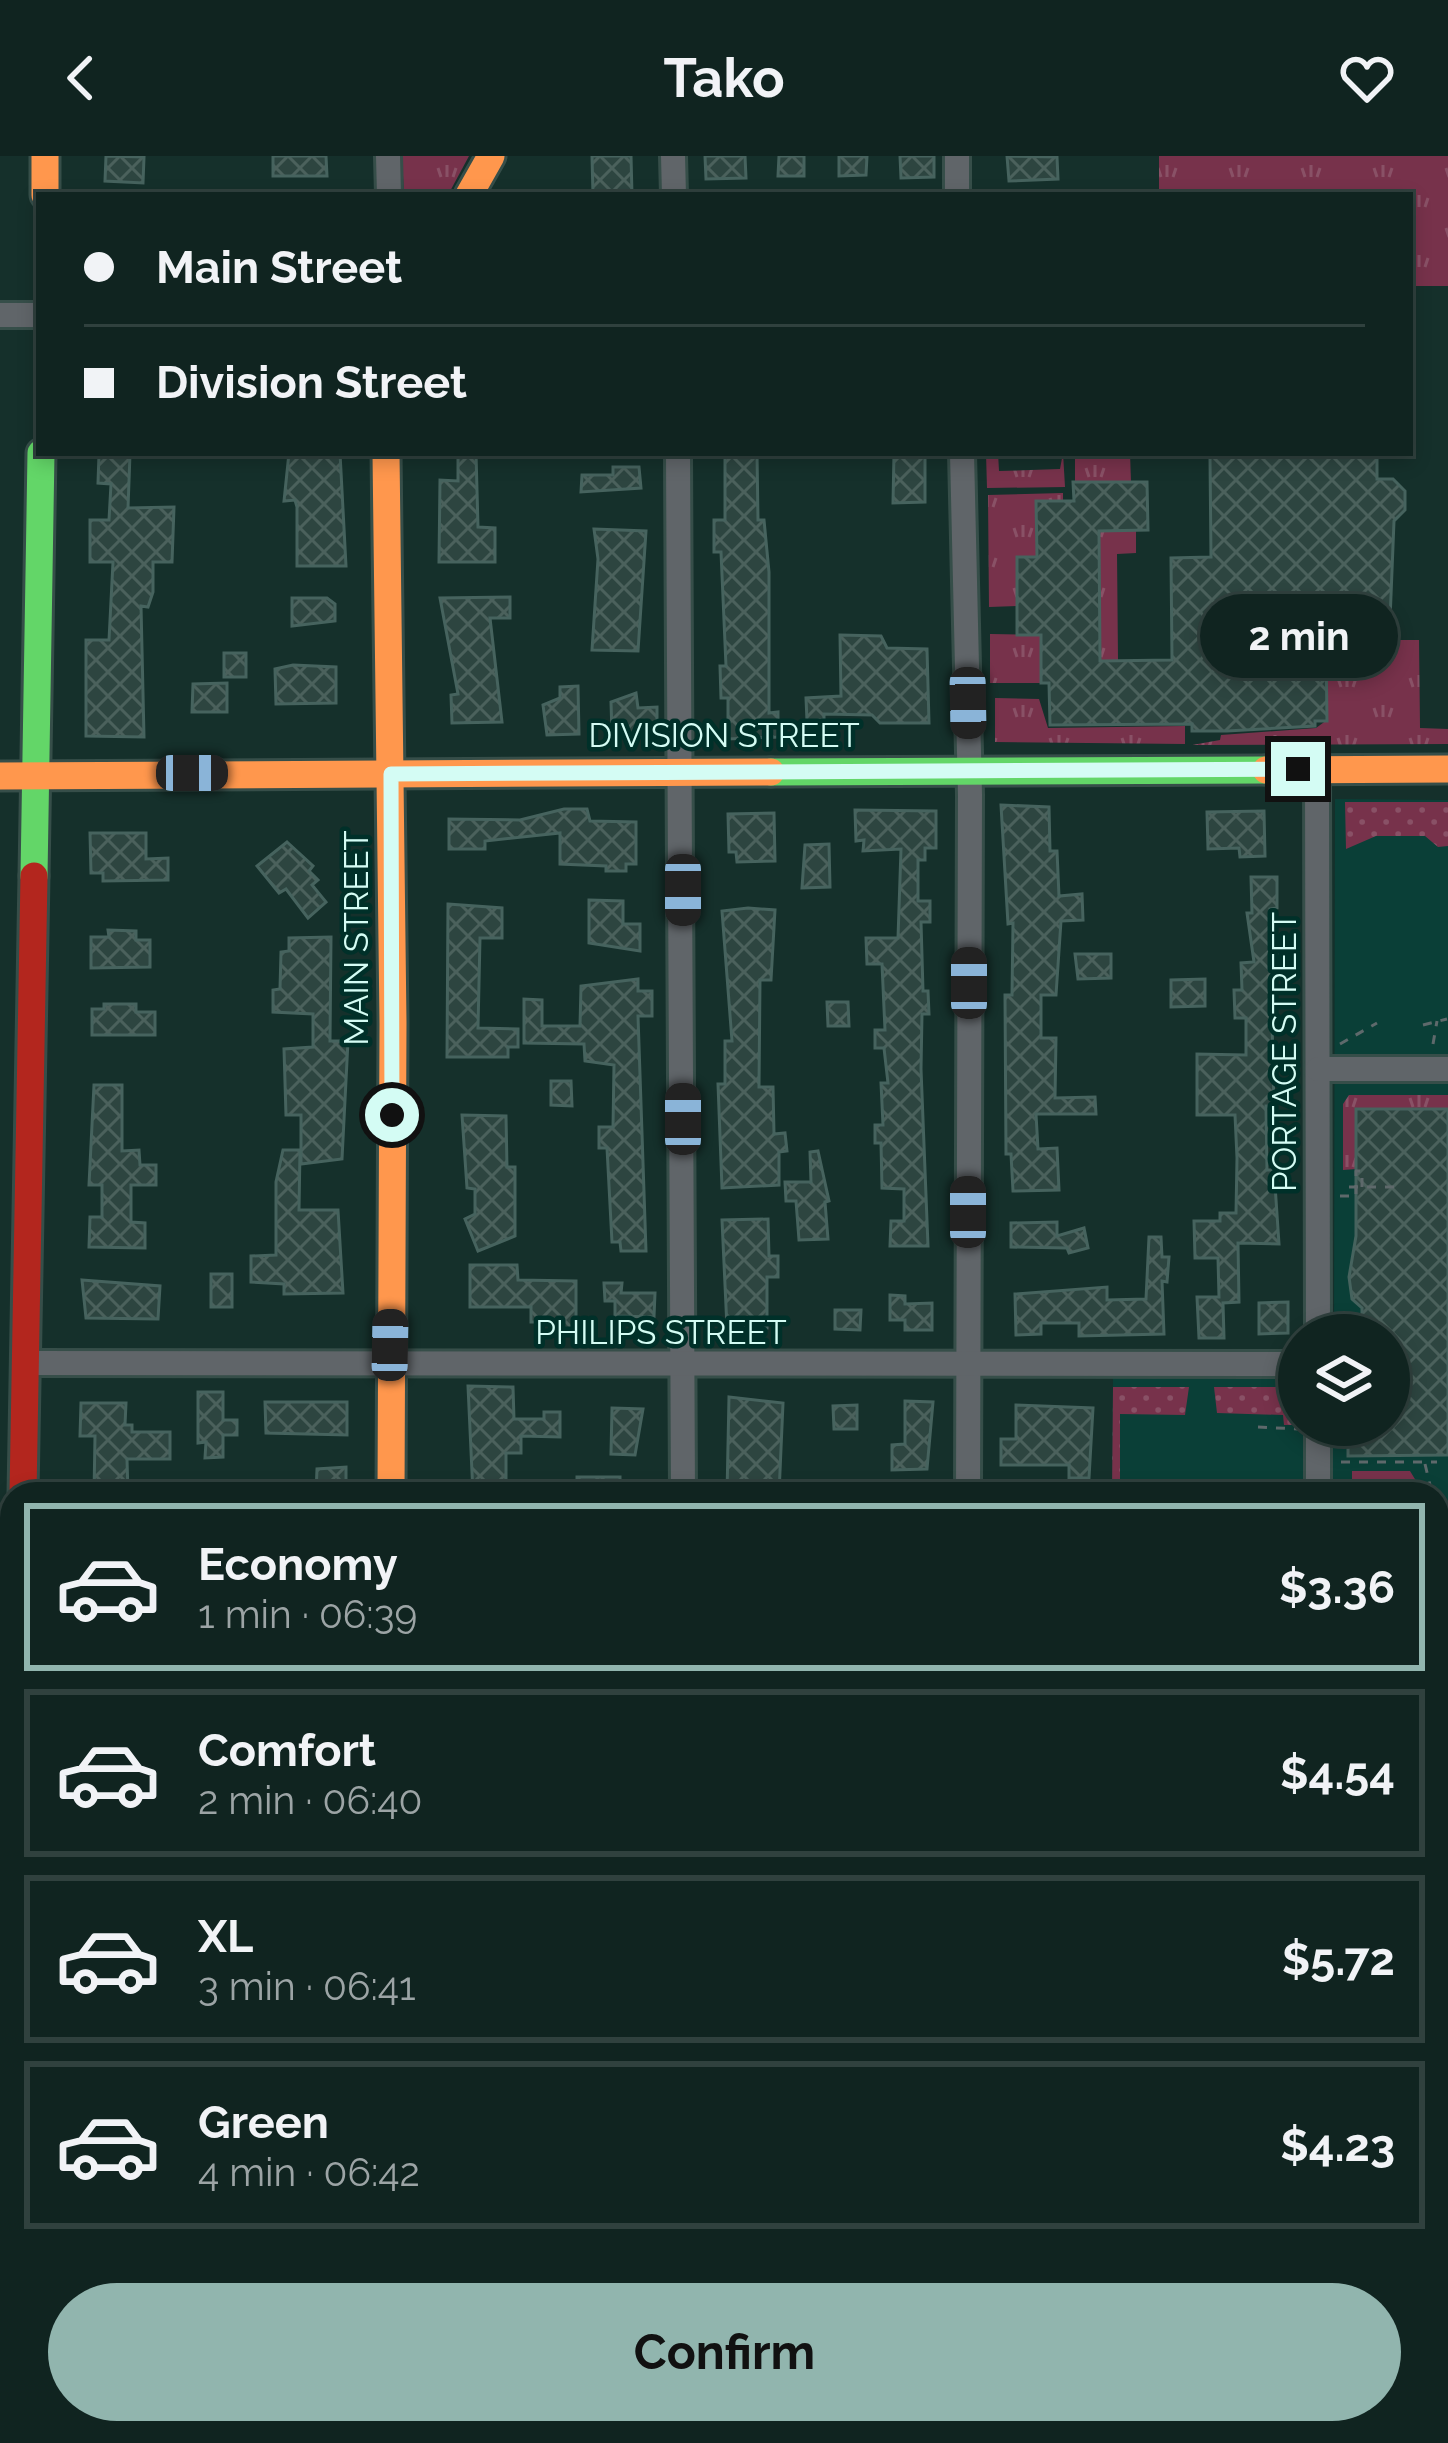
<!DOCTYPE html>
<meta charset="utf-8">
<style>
body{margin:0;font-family:Raleway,sans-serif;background:#1e302d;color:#f1f3f6;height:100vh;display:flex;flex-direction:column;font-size:45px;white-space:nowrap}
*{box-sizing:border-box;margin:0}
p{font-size:39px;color:#9ca4a5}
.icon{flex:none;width:66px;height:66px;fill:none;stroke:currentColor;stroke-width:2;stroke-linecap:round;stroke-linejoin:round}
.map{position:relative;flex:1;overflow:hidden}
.side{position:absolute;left:0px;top:1326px;width:1449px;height:963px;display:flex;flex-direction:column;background:#102420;border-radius:36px 36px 0 0;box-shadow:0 6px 18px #0003,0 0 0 3px #30413e}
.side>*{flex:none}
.top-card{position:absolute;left:36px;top:36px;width:1377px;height:264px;border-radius:0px;box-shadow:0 6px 18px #0003,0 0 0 3px #30413e;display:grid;align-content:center;height:264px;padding:0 48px;background:#102420}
.controls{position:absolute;left:1278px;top:1158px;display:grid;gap:24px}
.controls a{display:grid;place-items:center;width:132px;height:132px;border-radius:50%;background:#102420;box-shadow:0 6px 18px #0003,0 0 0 3px #30413e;font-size:60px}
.end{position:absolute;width:54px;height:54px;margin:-27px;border:15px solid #d4fcf4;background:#111;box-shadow:0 0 0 6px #111}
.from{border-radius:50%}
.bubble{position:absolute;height:84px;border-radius:42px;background:#102420;box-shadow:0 6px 18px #0003,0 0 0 3px #30413e;font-size:39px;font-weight:700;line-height:84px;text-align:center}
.car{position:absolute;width:36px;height:72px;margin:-36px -18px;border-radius:15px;box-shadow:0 0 9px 3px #0007;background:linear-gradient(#222 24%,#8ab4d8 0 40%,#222 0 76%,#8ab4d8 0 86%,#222 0)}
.top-card b{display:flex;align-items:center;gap:42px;height:114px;font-size:45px}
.top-card b+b{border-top:3px solid #30413e}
.top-card i{width:30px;height:30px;background:#f1f3f6}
ul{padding:21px 0 0;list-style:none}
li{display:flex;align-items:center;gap:36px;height:168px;margin:0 24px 18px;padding:0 24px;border:6px solid #30413e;border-radius:0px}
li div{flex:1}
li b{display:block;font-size:45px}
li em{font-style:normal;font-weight:700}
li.on{border-color:#91b5ae}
li>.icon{width:108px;height:108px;stroke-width:1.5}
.action{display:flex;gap:24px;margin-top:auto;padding:24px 48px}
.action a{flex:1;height:138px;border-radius:72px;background:#91b5ae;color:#111;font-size:48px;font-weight:700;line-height:138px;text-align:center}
header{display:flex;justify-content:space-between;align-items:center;height:156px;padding:0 48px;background:#102420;font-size:54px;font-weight:700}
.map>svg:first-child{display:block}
.built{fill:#0a3f37}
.grass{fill:url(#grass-tufts)}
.garden{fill:url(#garden-dots)}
.building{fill:url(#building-cross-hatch);stroke:#46635e;stroke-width:3}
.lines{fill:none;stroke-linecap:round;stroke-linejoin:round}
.lane-casing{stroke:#364e49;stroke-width:18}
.street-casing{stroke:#364e49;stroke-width:30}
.fast-casing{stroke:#364e49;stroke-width:33}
.slow-casing{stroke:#364e49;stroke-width:33}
.jam-casing{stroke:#364e49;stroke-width:33}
.path{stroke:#5e696b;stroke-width:3;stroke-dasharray:9 9;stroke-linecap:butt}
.lane{stroke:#606569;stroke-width:12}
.street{stroke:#606569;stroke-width:24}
.fast{stroke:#63d668;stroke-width:27}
.slow{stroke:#ff974d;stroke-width:27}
.jam{stroke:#b3261e;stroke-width:27}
.path-bridge{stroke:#5e696b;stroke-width:3;stroke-dasharray:9 9;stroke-linecap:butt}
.route{stroke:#d4fcf4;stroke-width:15}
.labels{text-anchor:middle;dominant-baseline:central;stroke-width:9;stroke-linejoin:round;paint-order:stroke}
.street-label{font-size:33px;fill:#d4fcf4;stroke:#003029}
</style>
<header><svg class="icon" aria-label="back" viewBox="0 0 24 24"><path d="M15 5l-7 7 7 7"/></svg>Tako<svg class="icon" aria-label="heart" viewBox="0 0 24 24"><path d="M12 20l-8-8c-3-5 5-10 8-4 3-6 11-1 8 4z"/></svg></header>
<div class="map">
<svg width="1448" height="2287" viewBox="0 0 1448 2287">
<defs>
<pattern id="grass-tufts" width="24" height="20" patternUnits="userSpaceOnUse" patternTransform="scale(3)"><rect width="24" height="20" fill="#77324b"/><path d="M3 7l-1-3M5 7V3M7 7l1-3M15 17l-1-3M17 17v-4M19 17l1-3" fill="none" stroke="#895166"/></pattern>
<pattern id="garden-dots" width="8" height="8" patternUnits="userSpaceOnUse" patternTransform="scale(3)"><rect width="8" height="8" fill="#77324b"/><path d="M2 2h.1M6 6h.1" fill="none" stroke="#895166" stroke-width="1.8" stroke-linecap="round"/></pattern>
<pattern id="building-cross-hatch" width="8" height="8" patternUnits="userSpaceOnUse" patternTransform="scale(3)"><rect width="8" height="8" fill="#2d4540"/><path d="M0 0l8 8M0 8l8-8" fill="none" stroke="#4b615c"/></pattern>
</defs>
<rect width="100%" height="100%" fill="#15302b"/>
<g class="built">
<polygon points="1335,643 1448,644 1448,1817 1442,1818 1446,2210 1437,2222 1437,1338 1112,1338 1113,1221 1299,1221 1299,1269 1389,1269 1389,1179 1334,1179"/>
<polygon points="1437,2258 1448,2258 1448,2287 983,2287 982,2277 1437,2277"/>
</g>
<g class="grass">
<polygon points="402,0 469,0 448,39 404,39"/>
<polygon points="1159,0 1448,0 1448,130 1410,130 1410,39 1159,39"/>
<polygon points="986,297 998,297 999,315 1060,313 1063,297 1065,331 987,332"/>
<polygon points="1075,297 1130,297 1131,326 1075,326"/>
<polygon points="1063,337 1063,345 1036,346 1037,401 1017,401 1017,450 989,451 988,339"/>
<polygon points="1136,374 1136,397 1117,398 1118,505 1100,505 1099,375"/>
<polygon points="990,478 1041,479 1041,527 990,527"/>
<polygon points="1389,484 1419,484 1420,572 1448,573 1448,588 1192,589 1220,584 1221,579 1316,572 1327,564 1326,491"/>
<polygon points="995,542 1039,543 1048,572 1185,570 1185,588 995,586"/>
<polygon points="1349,939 1448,939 1448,953 1356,953 1356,1013 1343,1014 1343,948"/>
<polygon points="1352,1315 1410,1315 1421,1333 1414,1338 1345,1338 1352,1334"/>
<rect x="50" y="2277" width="95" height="10"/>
</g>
<g class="garden">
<polygon points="1345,646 1448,646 1448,690 1438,691 1425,680 1376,680 1346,693"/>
<polygon points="1113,1231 1189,1231 1185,1259 1120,1258 1120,1338 1112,1338"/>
<polygon points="1214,1231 1293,1231 1297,1269 1284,1269 1283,1259 1217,1257"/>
</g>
<g class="building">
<polygon points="106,0 144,1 143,27 105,25"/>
<polygon points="273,0 326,0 327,20 273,20"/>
<polygon points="592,0 631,0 632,39 593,39"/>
<polygon points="705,0 745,0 746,22 706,23"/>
<polygon points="779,0 804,0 804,20 778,20"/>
<polygon points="839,0 867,0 866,19 839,20"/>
<polygon points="900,0 934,0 934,21 901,22"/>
<polygon points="1007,0 1057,1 1058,23 1009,25"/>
<polygon points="289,297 340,297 346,410 297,410 297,351 295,344 284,345"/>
<polygon points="458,297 476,297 478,371 495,372 495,406 439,406 440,324 458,325"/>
<polygon points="725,297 757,297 758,364 764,364 769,416 769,557 778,556 778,581 728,583 728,542 721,542 720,510 726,510 721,396 714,396 714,364 725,364"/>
<polygon points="894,297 925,297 925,346 893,347"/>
<polygon points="1377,297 1377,323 1393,323 1405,335 1405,354 1394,365 1389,489 1326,489 1327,565 1315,565 1315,570 1227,575 1192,575 1192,568 1050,569 1049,527 1041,527 1041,479 1017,479 1017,401 1037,401 1036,345 1074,345 1073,326 1147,326 1148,374 1099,375 1100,505 1172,504 1171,402 1211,401 1210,301"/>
<polygon points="99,298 130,298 128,352 174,351 172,406 153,406 153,436 148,451 141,450 144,581 86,580 86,484 109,484 113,406 90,406 90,364 109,364 111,328 98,327"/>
<polygon points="613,311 639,311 641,332 581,336 582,319 613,319"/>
<polygon points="594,373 646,375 638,495 592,494 598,403"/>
<polygon points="510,441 510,462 490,462 502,566 452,567 451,539 458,538 440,442"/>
<polygon points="292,442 327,442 335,448 335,465 292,470"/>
<polygon points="840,479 881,480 887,492 927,493 929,567 880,567 872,559 824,558 824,564 807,565 806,542 841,540"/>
<rect x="224" y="497" width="22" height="24"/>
<polygon points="293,509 336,511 336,547 276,548 275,513"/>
<polygon points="227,527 227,556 192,556 193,528"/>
<polygon points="578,530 579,578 547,579 543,549 560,542 560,531"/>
<polygon points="636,537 638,552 657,551 657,578 612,578 611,546"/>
<polygon points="1001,649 1049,651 1050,695 1057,695 1059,740 1082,738 1083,764 1061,765 1056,839 1041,839 1041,882 1056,882 1055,942 1095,941 1096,958 1036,958 1038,993 1057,992 1059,1034 1013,1035 1011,998 1006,998 1005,839 1012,839 1013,767 1008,768"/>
<polygon points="564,653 587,653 590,665 636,666 636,708 626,708 626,715 606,715 606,710 560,708 560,677 485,685 485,693 449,693 449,663 520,664"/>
<polygon points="855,654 936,655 936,692 925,692 925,704 918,704 918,745 930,745 930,766 921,766 923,835 928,835 929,858 922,858 921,913 928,1090 890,1090 891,1065 904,1065 904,1033 882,1032 881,987 875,987 875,969 883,969 881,927 888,927 884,892 875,892 875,874 885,874 882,808 867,808 866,782 898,782 901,693 863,695 864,684 856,685"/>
<polygon points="1264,655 1265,700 1240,701 1239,692 1208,693 1207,656"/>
<polygon points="774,657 775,705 737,706 736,696 729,696 728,658"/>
<polygon points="90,677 146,677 146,703 168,702 168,724 103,725 103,717 91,717"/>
<polygon points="287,686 313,710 309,715 318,724 312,729 326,746 308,762 286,733 279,737 257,710"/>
<polygon points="829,688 830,731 802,732 805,689"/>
<polygon points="1251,721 1277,721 1277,752 1270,753 1272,798 1284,798 1284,823 1271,823 1274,950 1266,950 1267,1014 1274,1014 1279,1088 1238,1087 1239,1146 1223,1147 1224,1182 1199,1182 1197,1141 1219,1141 1218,1102 1195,1102 1194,1065 1220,1065 1220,1057 1236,1057 1237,1002 1235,959 1197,959 1197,898 1246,899 1246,862 1235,862 1234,834 1242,834 1241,807 1254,806 1247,757 1252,757"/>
<polygon points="589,744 623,745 623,768 640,768 640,795 589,787"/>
<polygon points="448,748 502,752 502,782 480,782 478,872 518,873 518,891 508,891 508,901 447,901"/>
<polygon points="748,752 775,754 771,824 760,824 759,931 773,931 774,978 785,977 787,995 779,996 779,1029 722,1032 718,928 725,928 725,885 732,885 722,755"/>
<polygon points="108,774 136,775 136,784 150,784 150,811 91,812 91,781 109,781"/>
<polygon points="331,781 330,885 348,885 342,1003 301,1008 301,959 286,959 284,893 313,891 313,858 273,856 273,834 280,833 281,796 289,795 289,782"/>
<polygon points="1075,798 1111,798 1111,822 1078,823"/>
<polygon points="638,823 638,835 652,835 652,860 638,860 646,1095 621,1095 620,1086 612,1086 607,992 599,992 599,971 613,971 614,909 585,905 584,888 524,887 524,843 542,844 542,870 580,870 581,830"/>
<polygon points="1205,823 1205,850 1171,851 1171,824"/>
<polygon points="827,846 848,846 849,870 828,870"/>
<polygon points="104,848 136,848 136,856 155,856 155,879 92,879 92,853 104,853"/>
<polygon points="551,925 571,925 572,950 551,949"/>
<polygon points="94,929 122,929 122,995 139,994 140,1009 156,1009 156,1029 131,1029 131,1066 145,1067 145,1092 89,1091 90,1061 102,1061 102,1029 89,1029"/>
<polygon points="1356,953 1448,953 1448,1299 1348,1300 1348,1269 1389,1269 1389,1179 1362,1179 1362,1152 1352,1143 1349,1121 1356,1080"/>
<polygon points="462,959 506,960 507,1011 515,1011 515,1080 478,1095 465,1063 475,1058 475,1033 467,1032"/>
<polygon points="283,994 300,994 299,1054 338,1054 343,1137 284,1138 284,1128 251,1126 251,1100 276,1099 276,1026"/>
<polygon points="818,995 829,1045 825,1046 828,1083 799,1084 796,1045 786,1045 785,1026 811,1026 810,996"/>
<polygon points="768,1063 769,1100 778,1100 778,1121 767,1121 767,1172 727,1172 722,1064"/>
<polygon points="1057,1066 1057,1080 1084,1072 1088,1092 1069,1097 1067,1092 1011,1091 1011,1067"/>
<polygon points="1149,1081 1161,1081 1162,1101 1169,1101 1167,1126 1162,1125 1164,1178 1079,1180 1079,1167 1041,1167 1041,1178 1016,1179 1015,1138 1107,1131 1107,1144 1146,1143"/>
<polygon points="470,1109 517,1109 518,1124 576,1125 576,1173 552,1173 552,1166 531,1166 531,1151 470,1151"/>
<rect x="211" y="1118" width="21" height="33"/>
<polygon points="82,1124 160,1130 158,1163 86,1162"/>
<polygon points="604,1127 622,1127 621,1137 655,1137 654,1161 615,1160 615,1145 605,1145"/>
<polygon points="890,1139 905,1140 905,1148 932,1147 932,1174 905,1174 905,1164 890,1164"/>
<polygon points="1288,1146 1288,1177 1259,1178 1259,1147"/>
<polygon points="835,1154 861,1154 860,1174 835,1173"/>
<polygon points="468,1230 513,1231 514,1263 544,1263 544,1256 560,1256 560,1281 521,1280 521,1297 506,1297 506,1338 473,1338"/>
<polygon points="198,1236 223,1236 223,1264 237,1264 237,1279 223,1279 223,1301 205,1302 206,1286 198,1287"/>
<polygon points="729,1241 783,1247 779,1338 727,1338"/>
<polygon points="905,1245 933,1246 927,1313 892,1314 892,1289 905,1288"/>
<polygon points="265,1246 347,1246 347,1279 266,1277"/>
<polygon points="81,1247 126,1247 125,1269 132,1269 132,1276 170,1276 170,1303 127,1303 128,1338 94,1338 95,1280 80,1280"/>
<polygon points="857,1249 857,1273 834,1273 833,1250"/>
<polygon points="1016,1249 1093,1252 1089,1322 1069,1322 1069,1309 1001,1309 1001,1283 1016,1283"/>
<polygon points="612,1252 643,1253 635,1299 611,1298"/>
<polygon points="346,1311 346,1338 316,1338 317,1313"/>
<rect x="577" y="1321" width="43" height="17"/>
</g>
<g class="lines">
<defs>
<polyline id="lane" points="1149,2287 1150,2277"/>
<g id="street">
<polyline points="388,0 389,39"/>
<polyline points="673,0 674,39"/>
<polyline points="957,0 957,39"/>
<polyline points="0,159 39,159"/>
<polyline points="678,297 683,1338"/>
<polyline points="962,297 970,639 968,1338"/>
<polyline points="1317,613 1318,1179"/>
<polyline points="1318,913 1448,913"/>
<polyline points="24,1207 1299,1208"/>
<polyline points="1318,1269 1318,1338"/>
<polyline points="0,1455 12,1455"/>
<polyline points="0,1823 12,1823"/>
<polyline points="1437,1830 1448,1830"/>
<polyline points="0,2236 12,2236"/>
<polyline points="1437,2242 1448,2240"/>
<polyline points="685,2277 685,2287"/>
<polyline points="967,2277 967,2287"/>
</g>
<g id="fast">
<polyline points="771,616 1266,614"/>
<polyline points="34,720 41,297"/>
<polyline points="393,2277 393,2287"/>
</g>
<g id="slow">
<polyline points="45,0 45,39"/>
<polyline points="469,39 491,0"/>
<polyline points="386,297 393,867 391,1338"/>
<polyline points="1266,614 1448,613"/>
<polyline points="0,620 771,616"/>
<polyline points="19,2277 19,2287"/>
</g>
<polyline id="jam" points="23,1338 34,720"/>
</defs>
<use href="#lane" class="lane-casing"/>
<use href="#street" class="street-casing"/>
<use href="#fast" class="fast-casing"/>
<use href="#slow" class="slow-casing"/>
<use href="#jam" class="jam-casing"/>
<g class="path">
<polyline points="1423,869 1447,863"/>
<polyline points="1340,888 1377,867"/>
<polyline points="1433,888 1437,865"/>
<polyline points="1340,1040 1356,1040 1356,1015 1362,1015 1362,1031"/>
<polyline points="1258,1271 1298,1273"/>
<polyline points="1341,1306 1437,1306"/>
<polyline points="1425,1308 1430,1329"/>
<polyline points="1437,1490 1448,1491"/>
<polyline points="1437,1520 1448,1520"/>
<polyline points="1437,1736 1448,1736"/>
<polyline points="1437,1913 1439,1913"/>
<polyline points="1437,2088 1441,2088"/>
</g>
<use href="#lane" class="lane"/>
<use href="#street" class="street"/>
<use href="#fast" class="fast"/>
<use href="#slow" class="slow"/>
<use href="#jam" class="jam"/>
<polyline class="path-bridge" points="1349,1031 1401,1031"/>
</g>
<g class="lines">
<polyline class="route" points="392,959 391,618 1298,613"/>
</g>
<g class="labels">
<g class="street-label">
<text x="724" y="579">DIVISION STREET</text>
<text transform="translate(356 782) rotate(-90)">MAIN STREET</text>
<text transform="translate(1284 896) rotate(-90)">PORTAGE STREET</text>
<text x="661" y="1176">PHILIPS STREET</text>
</g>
</g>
</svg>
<div class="controls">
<a><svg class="icon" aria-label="layers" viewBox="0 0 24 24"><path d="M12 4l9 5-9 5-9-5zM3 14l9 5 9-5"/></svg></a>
</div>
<i class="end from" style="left:392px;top:959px"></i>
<i class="end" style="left:1298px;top:613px"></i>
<div class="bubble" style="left:1200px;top:438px;width:198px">2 min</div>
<i class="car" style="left:968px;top:547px;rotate:179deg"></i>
<i class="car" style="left:192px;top:617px;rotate:90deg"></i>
<i class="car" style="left:683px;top:734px;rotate:180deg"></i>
<i class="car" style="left:969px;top:827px;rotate:0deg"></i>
<i class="car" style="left:683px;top:963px;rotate:0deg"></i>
<i class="car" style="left:968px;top:1056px;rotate:0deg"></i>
<i class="car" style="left:390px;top:1189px;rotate:1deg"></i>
<div class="top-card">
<b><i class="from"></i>Main Street</b>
<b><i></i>Division Street</b>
</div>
<section class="side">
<ul>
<li class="on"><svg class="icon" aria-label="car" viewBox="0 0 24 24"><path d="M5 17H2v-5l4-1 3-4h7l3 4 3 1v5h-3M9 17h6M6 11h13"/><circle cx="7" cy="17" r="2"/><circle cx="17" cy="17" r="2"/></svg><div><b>Economy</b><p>1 min · 06:39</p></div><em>$3.36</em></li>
<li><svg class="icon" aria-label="car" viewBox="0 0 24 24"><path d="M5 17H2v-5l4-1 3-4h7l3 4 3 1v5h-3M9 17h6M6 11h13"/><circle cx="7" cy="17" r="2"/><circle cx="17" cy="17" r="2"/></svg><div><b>Comfort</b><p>2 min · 06:40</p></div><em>$4.54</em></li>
<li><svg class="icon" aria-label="car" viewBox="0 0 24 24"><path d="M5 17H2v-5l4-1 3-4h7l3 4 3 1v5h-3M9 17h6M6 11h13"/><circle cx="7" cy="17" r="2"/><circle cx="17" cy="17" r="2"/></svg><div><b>XL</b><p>3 min · 06:41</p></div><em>$5.72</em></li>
<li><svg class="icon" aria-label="car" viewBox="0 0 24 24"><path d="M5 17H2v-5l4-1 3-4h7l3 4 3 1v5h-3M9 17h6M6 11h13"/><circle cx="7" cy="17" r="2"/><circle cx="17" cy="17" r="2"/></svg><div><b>Green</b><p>4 min · 06:42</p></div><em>$4.23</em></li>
</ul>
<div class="action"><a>Confirm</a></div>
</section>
</div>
